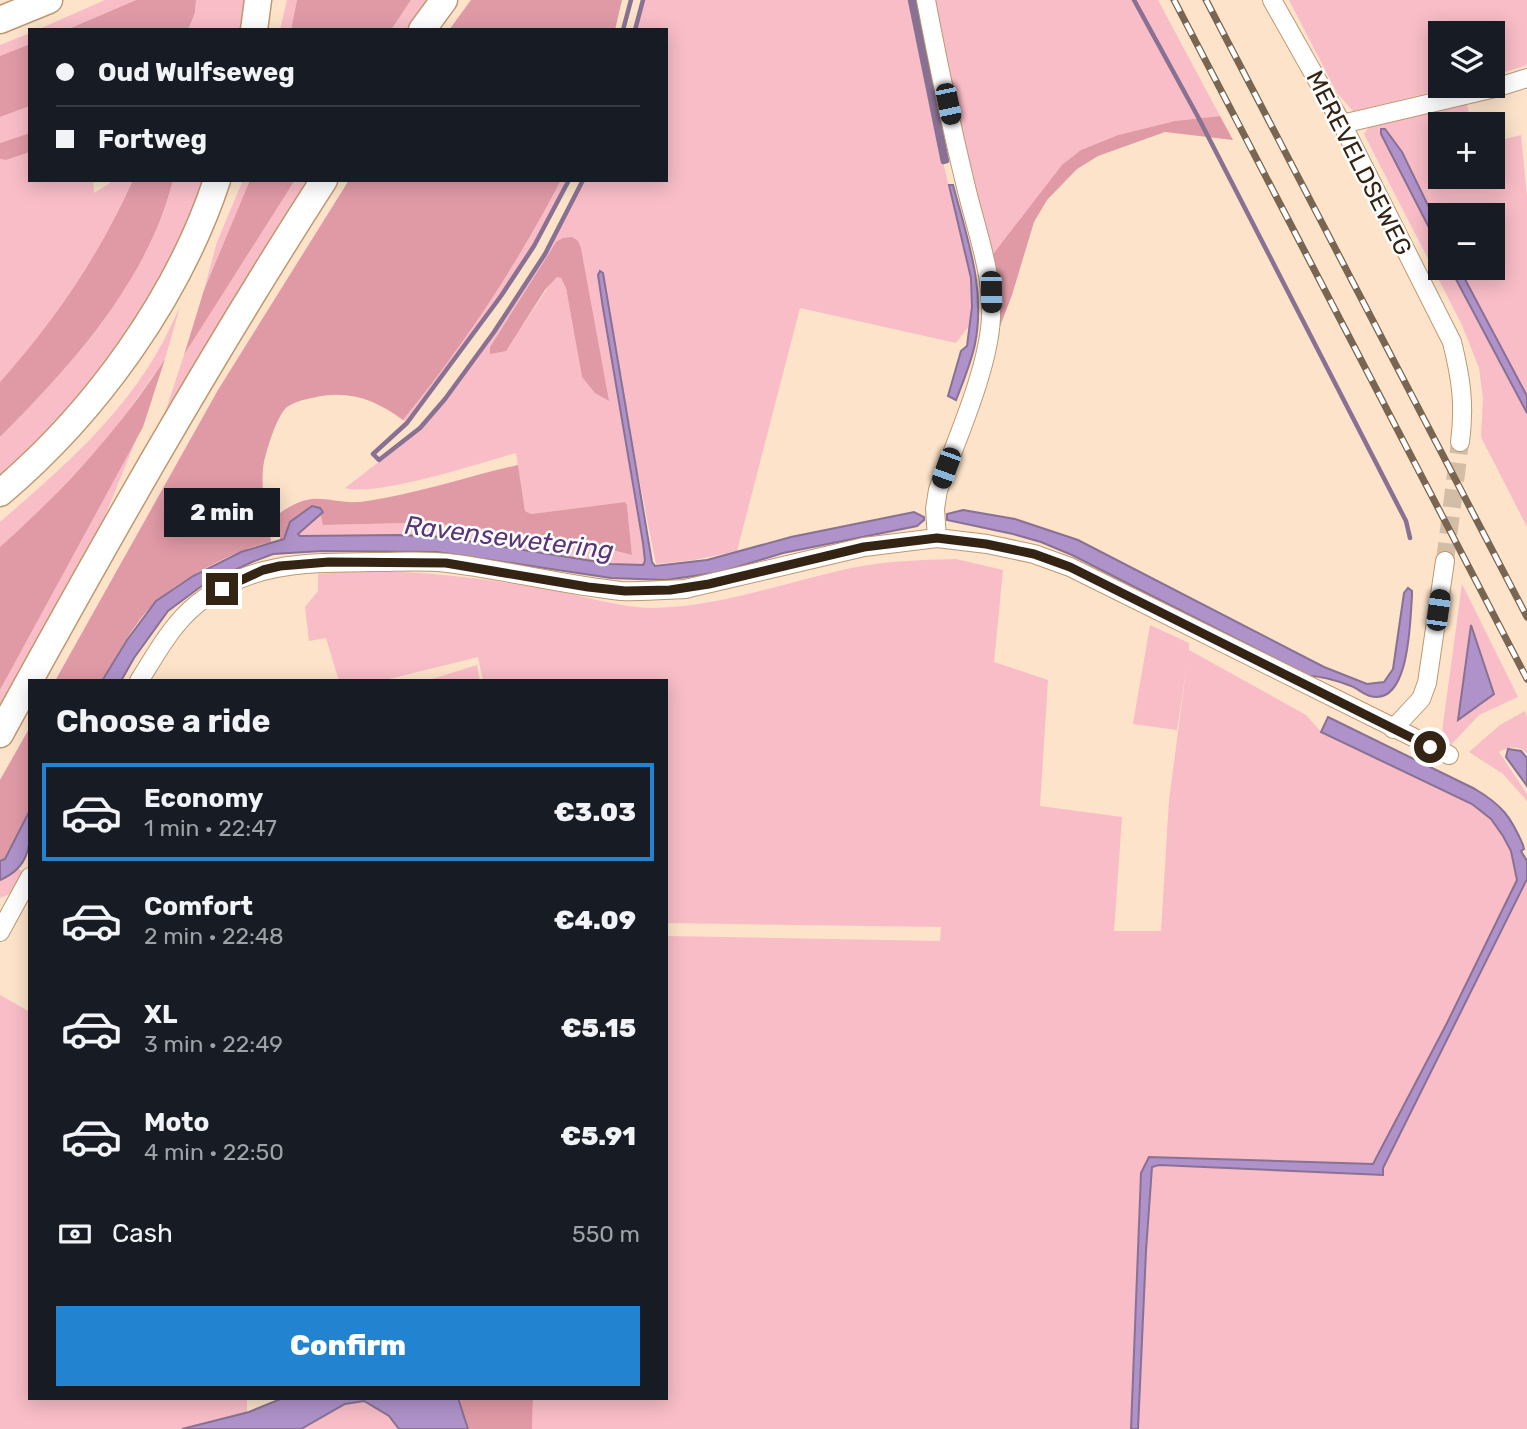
<!DOCTYPE html>
<meta charset="utf-8">
<style>
body{margin:0;font-family:Rubik,sans-serif;background:#20242c;color:#f1f3f6;height:100vh;display:flex;flex-direction:column;font-size:26px;white-space:nowrap}
*{box-sizing:border-box;margin:0}
p{font-size:23px;color:#9ea1a6}
.icon{flex:none;width:38px;height:38px;fill:none;stroke:currentColor;stroke-width:2;stroke-linecap:round;stroke-linejoin:round}
.map{position:relative;flex:1;overflow:hidden}
.sheet{position:absolute;left:28px;top:679px;width:640px;height:721px;display:flex;flex-direction:column;background:#171b24;border-radius:0px;box-shadow:0 4px 18px #0003}
.sheet>*{flex:none}
.hud{position:absolute;left:28px;top:28px;width:640px;height:154px;border-radius:0px;box-shadow:0 4px 18px #0003;display:grid;align-content:center;height:154px;padding:0 28px;background:#171b24}
.fabs{position:absolute;left:1428px;top:21px;display:grid;gap:14px}
.fabs a{display:grid;place-items:center;width:77px;height:77px;border-radius:0px;background:#171b24;box-shadow:0 4px 18px #0003;font-size:35px}
.end{position:absolute;width:32px;height:32px;margin:-16px;border:9px solid #342414;background:#fff;box-shadow:0 0 0 4px #fff}
.from{border-radius:50%}
.bubble{position:absolute;height:49px;border-radius:0px;background:#171b24;box-shadow:0 4px 18px #0003;font-size:23px;font-weight:800;line-height:49px;text-align:center}
.car{position:absolute;width:21px;height:42px;margin:-21px -10px;border-radius:9px;box-shadow:0 0 5px 2px #0007;background:linear-gradient(#222 24%,#8ab4d8 0 40%,#222 0 76%,#8ab4d8 0 86%,#222 0)}
.hud b{display:flex;align-items:center;gap:24px;height:66px;font-size:26px}
.hud b+b{border-top:2px solid #363941}
.hud i{width:18px;height:18px;background:#f1f3f6}
ul{padding:0;list-style:none}
li{display:flex;align-items:center;gap:21px;height:98px;margin:0 14px 10px;padding:0 14px;border:4px solid transparent;border-radius:0px}
li div{flex:1}
li b{display:block;font-size:26px}
li em{font-style:normal;font-weight:800}
li.current{border-color:#2284d0}
li>.icon{width:63px;height:63px;stroke-width:1.5}
h2{padding:0 28px;font-size:32px;line-height:84px}
.pay{display:flex;align-items:center;gap:18px;height:77px;padding:0 28px;font-size:26px}
.pay p{margin-inline-start:auto}
.primary-button{display:flex;gap:14px;margin-top:auto;padding:14px 28px}
.primary-button a{flex:1;height:80px;border-radius:0px;background:#2284d0;color:#fff;font-size:28px;font-weight:800;line-height:80px;text-align:center}
.map>svg:first-child{display:block}
.green{fill:#f8bdc7;fill-rule:evenodd}
.forest{fill:#df9aa6}
.water{fill:#ae92c9;stroke:#897193;stroke-width:2}
.lines{fill:none;stroke-linecap:round;stroke-linejoin:round}
.stream{stroke:#897193;stroke-width:4.5}
.minor-tunnel{stroke:#d4bda6;stroke-width:18;stroke-dasharray:18 9;stroke-linecap:butt}
.minor-casing{stroke:#bf9870;stroke-width:20}
.highway-casing{stroke:#bf9870;stroke-width:29}
.minor{stroke:#fff;stroke-width:18}
.highway{stroke:#fff;stroke-width:26}
.rail-casing{stroke:#786552;stroke-width:7}
.rail{stroke:#fff;stroke-width:4.5;stroke-dasharray:13;stroke-linecap:butt}
.route{stroke:#342414;stroke-width:9}
.labels{text-anchor:middle;dominant-baseline:central;stroke-width:5;stroke-linejoin:round;paint-order:stroke}
.street-label{font-size:24px;fill:#342414;stroke:#fff}
.water-label{font-size:26px;font-style:italic;fill:#5a3578;stroke:#fff}
</style>
<div class="map">
<svg width="1527" height="1429" viewBox="0 0 1527 1429">
<rect width="100%" height="100%" fill="#fce3ca"/>
<g class="green">
<polygon points="105,0 136,0 66,30 37,30"/>
<polygon points="196,0 248,0 245,30 188,30 195,14"/>
<polygon points="287,0 297,0 291,30 280,30"/>
<polygon points="411,0 432,0 412,30 391,30"/>
<path d="M643 0H910L936 133 971 278 972 307 969 326 956 343 800 308 737 551 694 560 656 564 628 423 624 424 643 543 645 561 641 566C573 562 507 542 439 537 393 533 346 538 300 536L298 534 321 514 324 525 411 523 464 526 543 537 551 543 570 546 572 540 632 555 627 505 625 502 531 514 525 511 516 453C480 463 377 497 345 488L410 438 445 399 494 332 545 254 583 180H667V30H635ZM556 242 581 248 608 401 582 377 566 288 561 278 557 277 553 280 523 325 490 347Z"/>
<polygon points="933,0 1158,0 1220,116 1175,121 1118,135 1081,150 1026,212 990,258"/>
<polygon points="1289,0 1527,0 1527,65 1493,76 1493,33 1440,33 1440,86 1458,86 1353,111 1337,93"/>
<polygon points="30,33 30,44 0,56 0,45"/>
<path d="M1466 101 1472 124H1440V177H1493V142L1521 135 1527 196V396L1509 362 1502 365 1527 413V527L1481 437 1483 399 1479 368 1462 325 1364 134 1371 124ZM1440 215H1493V268H1440Z"/>
<polygon points="30,106 30,133 0,143 0,117"/>
<path d="M30 152V180H93L94 193 110 183 111 180H133C100 254 54 322 0 382V159L6 160Z"/>
<path d="M173 180H206L183 236 140 316 66 417 0 475V437C71 366 148 281 173 180Z"/>
<polygon points="243,180 250,180 204,290 217,242"/>
<polygon points="295,180 315,180 156,440 184,355"/>
<path d="M561 180H569C525 267 468 347 407 423L403 420C464 345 517 265 561 180Z"/>
<path d="M180 307 165 359 111 435 36 515 0 547V522C58 472 116 422 155 356 165 340 172 323 180 307Z"/>
<polygon points="138,435 82,572 0,720 0,690"/>
<path d="M956 559 1003 570 994 662 1048 680 1040 806 1122 817 1114 931H1161L1169 800 1187 664 1177 730 1133 724 1150 625 1189 643V650L1306 715 1321 732 1472 804 1491 819 1503 836 1511 850 1517 880 1447 1023 1373 1164 1149 1157 1141 1173 1131 1429H532L533 1398H667V936L940 941 941 927 667 923V681H483L478 657 381 681H339L326 638 309 641 305 607 318 591V574C391 566 477 577 550 590 583 595 619 608 654 608 719 607 787 582 851 568 885 561 921 560 956 559Z"/>
<polygon points="1462,584 1518,697 1479,715 1450,746 1441,739"/>
<polygon points="477,665 480,681 426,681"/>
<path d="M1525 711 1527 716V753C1518 745 1509 747 1499 752L1527 794V801L1503 774 1469 752 1500 725Z"/>
<polygon points="18,869 26,872 12,893 0,898 0,880"/>
<polygon points="1527,879 1527,1429 1138,1429 1146,1251 1152,1167 1159,1165 1382,1174 1383,1168"/>
<polygon points="0,995 30,1012 30,1398 247,1398 247,1413 182,1429 0,1429"/>
<polygon points="364,1401 389,1416 399,1429 301,1429 345,1404"/>
</g>
<g class="forest">
<polygon points="136,0 196,0 195,13 188,30 66,30"/>
<polygon points="297,0 411,0 391,30 291,30"/>
<polygon points="471,0 622,0 615,30 449,30"/>
<polygon points="30,44 30,106 0,117 0,56"/>
<polygon points="1220,116 1233,140 1165,132 1098,156 1077,169 1047,200 1034,222 1012,295 986,363 990,258 1062,165 1081,150 1118,135 1175,121"/>
<polygon points="30,133 30,152 6,160 0,159 0,143"/>
<path d="M133 180H173C148 281 71 366 0 437V382C54 322 100 254 133 180Z"/>
<polygon points="250,180 295,180 184,355 204,290"/>
<path d="M349 180H561C517 265 464 345 403 420 375 399 347 389 312 398 305 399 294 402 287 407 277 415 267 449 264 462 259 488 268 517 271 542 234 550 185 577 157 601 135 620 117 656 102 681H55L218 390Z"/>
<polygon points="572,237 578,241 581,248 609,401 595,393 582,377 566,288 561,278 557,277 545,290 506,351 490,354 490,347 556,242 563,238"/>
<path d="M165 359 143 427 0 690V547C63 491 119 430 165 359Z"/>
<path d="M518 465 525 511 531 514 625 502 627 505 632 555 572 540 570 547 551 543 543 537 464 526 411 523 323 525 319 507 280 541V513C318 486 330 507 367 501 417 494 469 476 518 465Z"/>
<polygon points="30,727 30,810 5,859 0,861 0,780"/>
<polygon points="458,1398 533,1398 532,1429 468,1429"/>
</g>
<g class="water">
<polygon points="1381,129 1385,129 1402,152 1440,230 1440,249 1381,134"/>
<path d="M949 185H953C967 238 986 289 975 344 971 363 963 382 956 400L948 396 961 351 967 346 972 307 971 278Z"/>
<polygon points="1450,268 1459,268 1527,396 1527,413"/>
<polygon points="600,271 603,273 652,562 655,566 707,560 791,537 914,512 924,517 924,520 917,526 783,553 721,572 666,580 611,578 437,552 322,551 273,554 252,562 203,585 168,611 134,658 121,681 102,681 127,640 156,601 193,576 241,552 284,539 290,522 312,506 320,508 323,512 298,534 300,536 398,535 442,537 611,564 643,565 645,561 643,543 603,308 598,275"/>
<path d="M963 510 1015 519 1078 540 1324 667 1367 684 1384 682 1393 669 1404 593 1408 588 1412 591V596C1410 620 1410 707 1370 696 1363 694 1357 688 1351 686 1338 681 1324 676 1309 676L1072 555 1041 542 1013 534 947 520V514Z"/>
<polygon points="1471,625 1494,694 1458,720"/>
<path d="M1328 717 1475 789C1502 805 1511 817 1523 845L1524 849 1521 851 1527 861V879L1383 1168V1175L1159 1165 1152 1167 1146 1251 1138 1429H1131L1141 1173 1149 1157 1373 1164 1447 1023 1517 880 1511 851 1503 836 1491 819 1472 804 1321 732Z"/>
<polygon points="1508,749 1521,751 1527,758 1527,786 1506,757"/>
<path d="M30 810C30 841 33 866 0 880V861L5 859Z"/>
<polygon points="283,1398 458,1398 468,1429 399,1429 389,1416 364,1401 345,1404 301,1429 182,1429 249,1412"/>
</g>
<g class="lines">
<g class="stream">
<polyline points="910,0 943,162 947,161 914,0"/>
<polyline points="1134,0 1197,115 1406,521 1410,538"/>
<polyline points="623,30 631,0"/>
<polyline points="635,30 643,0"/>
<polyline points="569,180 534,246 501,296 407,423 373,454 379,460 420,428 445,399 494,332 545,254 583,180"/>
</g>
<polyline class="minor-tunnel" points="1445,561 1460,442"/>
<defs>
<g id="minor">
<path d="M926 0C938 63 951 125 966 187 976 229 993 274 991 317 989 368 956 441 938 490L935 509 937 538"/>
<path d="M1272 0 1342 124 1452 342C1461 378 1465 405 1460 442"/>
<polyline points="1342,124 1495,88 1527,78"/>
<path d="M139 681C156 654 172 624 197 604 251 561 308 563 373 562 398 562 424 560 448 563 506 570 563 585 621 591 642 592 664 590 685 589L864 547 937 538 987 544 1034 554 1070 567 1449 755"/>
<polyline points="1393,729 1421,699 1427,683 1445,561"/>
<polyline points="0,932 30,877"/>
</g>
<g id="highway">
<polyline points="0,20 49,0"/>
<polyline points="254,30 258,0"/>
<polyline points="422,30 444,0"/>
<path d="M0 493C95 413 178 298 217 180"/>
<path d="M0 734C103 546 208 360 324 180"/>
</g>
</defs>
<use href="#minor" class="minor-casing"/>
<use href="#highway" class="highway-casing"/>
<use href="#minor" class="minor"/>
<use href="#highway" class="highway"/>
<defs>
<g id="rail">
<polyline points="1174,0 1527,679"/>
<polyline points="1206,0 1527,617"/>
</g>
</defs>
<use href="#rail" class="rail-casing"/>
<use href="#rail" class="rail"/>
</g>
<g class="lines">
<polyline class="route" points="222,589 263,570 280,566 329,562 446,563 588,587 625,591 670,590 709,584 864,547 937,538 986,544 1034,554 1070,567 1430,747"/>
</g>
<g class="labels">
<g class="street-label">
<text transform="translate(1359 163) rotate(63)">MEREVELDSEWEG</text>
</g>
<g class="water-label">
<text transform="translate(509 538) rotate(7)">Ravensewetering</text>
</g>
</g>
</svg>
<div class="fabs">
<a><svg class="icon" aria-label="layers" viewBox="0 0 24 24"><path d="M12 4l9 5-9 5-9-5zM3 14l9 5 9-5"/></svg></a>
<a>+</a>
<a>−</a>
</div>
<i class="end from" style="left:1430px;top:747px"></i>
<i class="end" style="left:222px;top:589px"></i>
<div class="bubble" style="left:164px;top:488px;width:116px">2 min</div>
<i class="car" style="left:948px;top:104px;rotate:168deg"></i>
<i class="car" style="left:991px;top:292px;rotate:179deg"></i>
<i class="car" style="left:946px;top:468px;rotate:200deg"></i>
<i class="car" style="left:1438px;top:610px;rotate:8deg"></i>
<div class="hud">
<b><i class="from"></i>Oud Wulfseweg</b>
<b><i></i>Fortweg</b>
</div>
<section class="sheet">
<h2>Choose a ride</h2>
<ul>
<li class="current"><svg class="icon" aria-label="car" viewBox="0 0 24 24"><path d="M5 17H2v-5l4-1 3-4h7l3 4 3 1v5h-3M9 17h6M6 11h13"/><circle cx="7" cy="17" r="2"/><circle cx="17" cy="17" r="2"/></svg><div><b>Economy</b><p>1 min · 22:47</p></div><em>€3.03</em></li>
<li><svg class="icon" aria-label="car" viewBox="0 0 24 24"><path d="M5 17H2v-5l4-1 3-4h7l3 4 3 1v5h-3M9 17h6M6 11h13"/><circle cx="7" cy="17" r="2"/><circle cx="17" cy="17" r="2"/></svg><div><b>Comfort</b><p>2 min · 22:48</p></div><em>€4.09</em></li>
<li><svg class="icon" aria-label="car" viewBox="0 0 24 24"><path d="M5 17H2v-5l4-1 3-4h7l3 4 3 1v5h-3M9 17h6M6 11h13"/><circle cx="7" cy="17" r="2"/><circle cx="17" cy="17" r="2"/></svg><div><b>XL</b><p>3 min · 22:49</p></div><em>€5.15</em></li>
<li><svg class="icon" aria-label="car" viewBox="0 0 24 24"><path d="M5 17H2v-5l4-1 3-4h7l3 4 3 1v5h-3M9 17h6M6 11h13"/><circle cx="7" cy="17" r="2"/><circle cx="17" cy="17" r="2"/></svg><div><b>Moto</b><p>4 min · 22:50</p></div><em>€5.91</em></li>
</ul>
<div class="pay"><svg class="icon" aria-label="cash" viewBox="0 0 24 24"><path d="M3 7h18v10H3z"/><circle cx="12" cy="12" r="2"/></svg>Cash<p>550 m</p></div>
<div class="primary-button"><a>Confirm</a></div>
</section>
</div>
